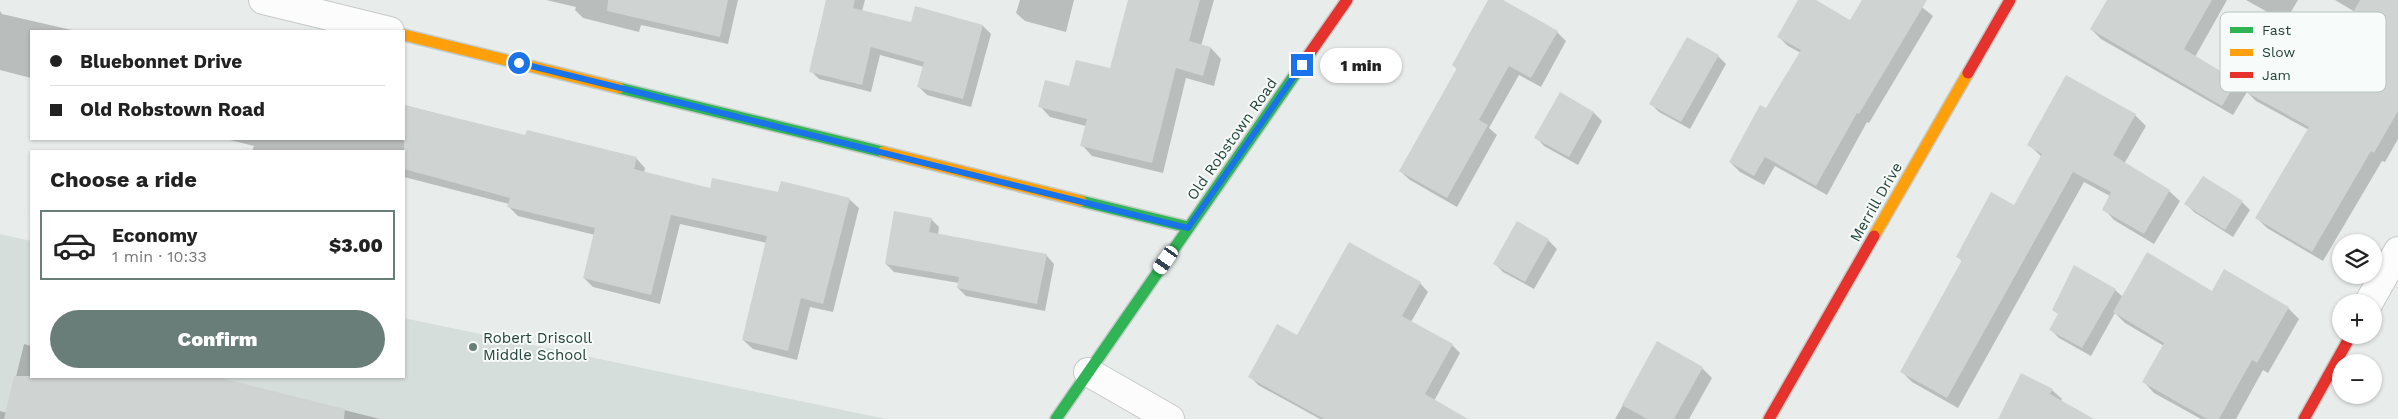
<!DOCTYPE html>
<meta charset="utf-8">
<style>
body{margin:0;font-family:"Work Sans",sans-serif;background:#f2f2f2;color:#222;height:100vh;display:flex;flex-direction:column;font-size:19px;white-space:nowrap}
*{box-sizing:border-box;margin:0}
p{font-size:16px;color:#767676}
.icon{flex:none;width:28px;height:28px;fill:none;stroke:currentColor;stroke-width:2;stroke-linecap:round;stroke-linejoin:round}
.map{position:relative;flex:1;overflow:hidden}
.details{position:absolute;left:30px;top:150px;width:375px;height:228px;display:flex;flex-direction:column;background:#fff;border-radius:0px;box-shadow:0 1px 4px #0004}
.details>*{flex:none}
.top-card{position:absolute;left:30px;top:30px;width:375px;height:110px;border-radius:0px;box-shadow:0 1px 4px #0004;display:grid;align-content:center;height:110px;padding:0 20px;background:#fff}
.fabs{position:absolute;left:2332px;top:234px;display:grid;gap:10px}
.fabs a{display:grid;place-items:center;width:50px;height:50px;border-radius:50%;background:#fff;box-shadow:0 1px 4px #0004;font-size:25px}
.end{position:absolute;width:22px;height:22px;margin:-11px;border:6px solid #1a73e8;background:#fff;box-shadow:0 0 0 2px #fff}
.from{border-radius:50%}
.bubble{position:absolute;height:35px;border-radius:18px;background:#fff;box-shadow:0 1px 4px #0004;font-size:16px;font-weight:800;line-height:35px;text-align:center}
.car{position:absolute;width:15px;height:30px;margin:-15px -8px;border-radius:6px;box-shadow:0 0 4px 1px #0007;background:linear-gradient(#fff 24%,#345 0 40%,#fff 0 76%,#345 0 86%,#fff 0)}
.top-card b{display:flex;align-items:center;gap:18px;height:48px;font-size:19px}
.top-card b+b{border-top:1px solid #e0e0e0}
.top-card i{width:12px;height:12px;background:#222}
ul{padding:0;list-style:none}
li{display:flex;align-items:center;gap:15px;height:70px;margin:0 10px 8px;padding:0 10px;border:2px solid #e0e0e0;border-radius:0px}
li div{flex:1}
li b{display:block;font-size:19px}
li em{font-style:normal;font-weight:800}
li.on{border-color:#697e78}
li>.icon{width:45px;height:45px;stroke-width:1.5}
h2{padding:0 20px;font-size:22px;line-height:60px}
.cta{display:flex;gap:10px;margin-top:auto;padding:10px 20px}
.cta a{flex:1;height:58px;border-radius:30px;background:#697e78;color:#fff;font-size:20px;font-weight:800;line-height:58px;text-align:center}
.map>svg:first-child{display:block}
.built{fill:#d6dedb}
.shadow{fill:#0003}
.building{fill:#cfd4d2}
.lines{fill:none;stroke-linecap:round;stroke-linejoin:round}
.street-casing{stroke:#c5cac8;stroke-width:30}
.fast-casing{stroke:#c3cbc8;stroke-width:14}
.slow-casing{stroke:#c3cbc8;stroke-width:14}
.jam-casing{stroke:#c3cbc8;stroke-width:14}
.street{stroke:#fcfcfc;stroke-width:28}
.fast{stroke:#30b455;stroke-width:11}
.slow{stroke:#ff9f0a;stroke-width:11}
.jam{stroke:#e5322d;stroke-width:11}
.route{stroke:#1a73e8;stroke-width:6}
.poi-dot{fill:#697e78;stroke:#f7fbf9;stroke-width:2}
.labels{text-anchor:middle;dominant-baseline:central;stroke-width:4;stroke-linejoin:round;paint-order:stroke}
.street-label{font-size:15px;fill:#24423a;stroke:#f7fbf9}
.poi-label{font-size:15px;fill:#24423a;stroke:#f7fbf9;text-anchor:start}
.key{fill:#f7fbf9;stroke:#b8c4c0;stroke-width:1}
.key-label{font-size:14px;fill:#24423a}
</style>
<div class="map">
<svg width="2398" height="419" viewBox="0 0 2398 419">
<rect width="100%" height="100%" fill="#e8edeb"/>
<polygon class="built" points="0,234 31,241 31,376 404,376 404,318 886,419 0,419"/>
<g class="shadow">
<polygon points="546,0 738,0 728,44 641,25 639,32 583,18 575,10 576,7"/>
<polygon points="828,0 865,0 862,11 912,23 983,26 991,34 971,107 927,95 919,87 924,67 880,55 871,92 819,79 811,71"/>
<polygon points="1020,0 1074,0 1066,32 1025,21 1016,13"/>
<polygon points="1130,0 1214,0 1201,46 1211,48 1221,59 1214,86 1186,78 1163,173 1092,156 1082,145 1086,126 1050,117 1040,106 1070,88 1111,69"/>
<polygon points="1490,0 1500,0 1557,32 1566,41 1541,87 1519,75 1489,128 1497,135 1457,207 1410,180 1400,171 1457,69 1453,65"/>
<polygon points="1800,0 1813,0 1851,22 1864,0 1913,0 1933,16 1869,123 1867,122 1827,195 1775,166 1764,185 1740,172 1730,162 1766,109 1801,53 1788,46 1778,36"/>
<polygon points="2108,0 2227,0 2195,57 2236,82 2245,91 2322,70 2355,12 2335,0 2398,0 2398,139 2385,162 2382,161 2323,261 2267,228 2257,218 2309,130 2256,101 2247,92 2233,115 2101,39 2091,29"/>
<polygon points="2246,0 2298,0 2285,22"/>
<polygon points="0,11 2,14 76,31 31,31 31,78 0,70"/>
<polygon points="1718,56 1726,64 1690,129 1659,112 1651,104"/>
<polygon points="1561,94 1594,113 1602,121 1578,165 1544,146 1536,137"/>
<polygon points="404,105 526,137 636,158 645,168 644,173 711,189 849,199 859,208 833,312 810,307 797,360 753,349 743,340 767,243 680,224 660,304 593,287 584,278 595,235 518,216 509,207 509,204 404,177 404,151 252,151 254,146 226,139 404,139"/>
<polygon points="2135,115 2146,126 2124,164 2169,191 2180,201 2154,244 2114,220 2104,209 2110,196 2084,182 1958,408 1912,382 1902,372 1963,262 1957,256 2015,206 2042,157 2029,145"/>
<polygon points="2242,202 2250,210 2233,237 2194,212 2186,204"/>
<polygon points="931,219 939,227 938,235 1046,255 1054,264 1045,311 966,296 958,288 959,283 894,272 886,264"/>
<polygon points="1517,222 1548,240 1557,249 1534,289 1503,272 1494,263"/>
<polygon points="1420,283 1428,292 1411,322 1452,345 1460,353 1434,401 1466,419 1320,419 1258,385 1250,376 1297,337"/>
<polygon points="2115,290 2123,297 2212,292 2288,308 2299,319 2268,373 2263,370 2236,419 2201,419 2154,393 2144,382 2164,346 2125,323 2115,313 2091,356 2059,338 2051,330 2059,315 2054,310"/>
<polygon points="1658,343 1702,368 1712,378 1689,419 1615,419"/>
<polygon points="24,344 31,346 31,376 208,376 380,419 0,419 0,411 7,413"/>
<polygon points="2052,390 2062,399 2060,402 2091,419 2008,419"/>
</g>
<g class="building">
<polygon points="608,0 728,0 720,37 607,11"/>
<polygon points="826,0 855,0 853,8 911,22 915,6 983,25 963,99 917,87 924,62 871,47 862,85 809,72"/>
<polygon points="1128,0 1200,0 1189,41 1211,47 1203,76 1176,68 1152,163 1080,146 1087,119 1038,107 1045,80 1069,86 1076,60 1110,68"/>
<polygon points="1488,0 1503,0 1558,31 1531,78 1509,66 1479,120 1488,125 1447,198 1399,171 1457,68 1452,65"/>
<polygon points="1798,0 1816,0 1850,20 1862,0 1927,0 1859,114 1857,113 1816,186 1765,157 1754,176 1729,162 1760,105 1766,108 1801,50 1777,37"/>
<polygon points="2107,0 2212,0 2184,49 2237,81 2222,106 2090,29"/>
<polygon points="2360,0 2398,0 2398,111 2374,153 2371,151 2312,252 2255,218 2309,127 2244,91 2272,41 2321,68"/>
<polygon points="1687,37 1719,55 1681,122 1649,104"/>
<polygon points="2066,75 2136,114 2113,155 2170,190 2144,234 2102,210 2111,192 2073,172 1947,398 1900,372 1962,260 1956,257 1991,192 2014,205 2042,154 2027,145"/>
<polygon points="1560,92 1594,112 1569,157 1534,138"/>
<polygon points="404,105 525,135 527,130 637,157 634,169 710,188 712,178 778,192 781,181 850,198 823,304 801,298 788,351 742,340 767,236 671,215 651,295 583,278 595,228 507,207 510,198 404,169"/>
<polygon points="2203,176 2243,201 2225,230 2184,204"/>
<polygon points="894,211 932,218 929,232 1047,254 1037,304 957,288 959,277 885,264"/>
<polygon points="1517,221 1549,239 1525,282 1493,264"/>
<polygon points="1349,242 1421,282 1402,316 1453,344 1425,394 1468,419 1324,419 1248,377 1277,324 1297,335"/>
<polygon points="2147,252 2212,291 2224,269 2289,307 2257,363 2252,360 2219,419 2207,419 2142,382 2164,343 2113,312"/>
<polygon points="2074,265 2116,289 2082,348 2049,330 2058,314 2052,310"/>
<polygon points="1657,341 1703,367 1674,419 1647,419 1622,405"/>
<polygon points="2021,373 2053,389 2050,394 2094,419 1998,419"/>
<polygon points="14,376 213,376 345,409 344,419 4,419"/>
</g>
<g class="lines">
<defs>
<g id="street">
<polyline points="263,0 390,31"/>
<polyline points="2369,302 2398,251"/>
<polyline points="1088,372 1170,419"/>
</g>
<g id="fast">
<polyline points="619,88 883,152"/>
<polyline points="1081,201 1188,227"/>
<polyline points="1056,419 1296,73"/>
</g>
<g id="slow">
<polyline points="404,35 619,88"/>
<polyline points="883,152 1081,201"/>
<polyline points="1874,236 1968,73"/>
</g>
<g id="jam">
<polyline points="1296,73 1347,0"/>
<polyline points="1968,73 2010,0"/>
<polyline points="1769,419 1874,236"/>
<polyline points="2304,419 2351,335"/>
</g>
</defs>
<use href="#street" class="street-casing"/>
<use href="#fast" class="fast-casing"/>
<use href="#slow" class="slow-casing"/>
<use href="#jam" class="jam-casing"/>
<use href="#street" class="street"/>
<use href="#fast" class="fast"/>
<use href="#slow" class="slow"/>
<use href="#jam" class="jam"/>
</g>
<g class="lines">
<polyline class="route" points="519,63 1188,228 1302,65"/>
</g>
<circle class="poi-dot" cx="473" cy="347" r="5"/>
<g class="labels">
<g class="street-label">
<text transform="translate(1232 139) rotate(-55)">Old Robstown Road</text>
<text transform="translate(1876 202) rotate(-60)">Merrill Drive</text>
</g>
<g class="poi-label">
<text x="483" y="338">Robert Driscoll<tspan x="483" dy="17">Middle School</tspan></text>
</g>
</g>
<rect x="2220" y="12" width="166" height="80" rx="8" class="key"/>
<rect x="2230" y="27" width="23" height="6" fill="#30b455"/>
<rect x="2230" y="49" width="23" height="7" fill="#ff9f0a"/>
<rect x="2230" y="72" width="23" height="6" fill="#e5322d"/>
<g class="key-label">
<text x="2262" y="35">Fast</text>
<text x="2262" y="57">Slow</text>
<text x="2262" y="80">Jam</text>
</g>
</svg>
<div class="fabs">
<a><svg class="icon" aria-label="layers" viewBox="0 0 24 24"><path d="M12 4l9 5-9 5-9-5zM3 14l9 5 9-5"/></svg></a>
<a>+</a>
<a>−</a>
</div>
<i class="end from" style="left:519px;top:63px"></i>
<i class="end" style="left:1302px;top:65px"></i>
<div class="bubble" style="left:1320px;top:48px;width:82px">1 min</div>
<i class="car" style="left:1166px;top:260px;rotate:215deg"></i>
<div class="top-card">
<b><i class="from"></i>Bluebonnet Drive</b>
<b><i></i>Old Robstown Road</b>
</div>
<section class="details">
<h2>Choose a ride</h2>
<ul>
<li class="on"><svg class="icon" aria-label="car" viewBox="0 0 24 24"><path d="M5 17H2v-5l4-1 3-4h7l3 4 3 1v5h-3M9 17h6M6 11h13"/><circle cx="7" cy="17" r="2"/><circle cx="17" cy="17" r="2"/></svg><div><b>Economy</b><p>1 min · 10:33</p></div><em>$3.00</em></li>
</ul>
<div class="cta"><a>Confirm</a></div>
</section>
</div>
